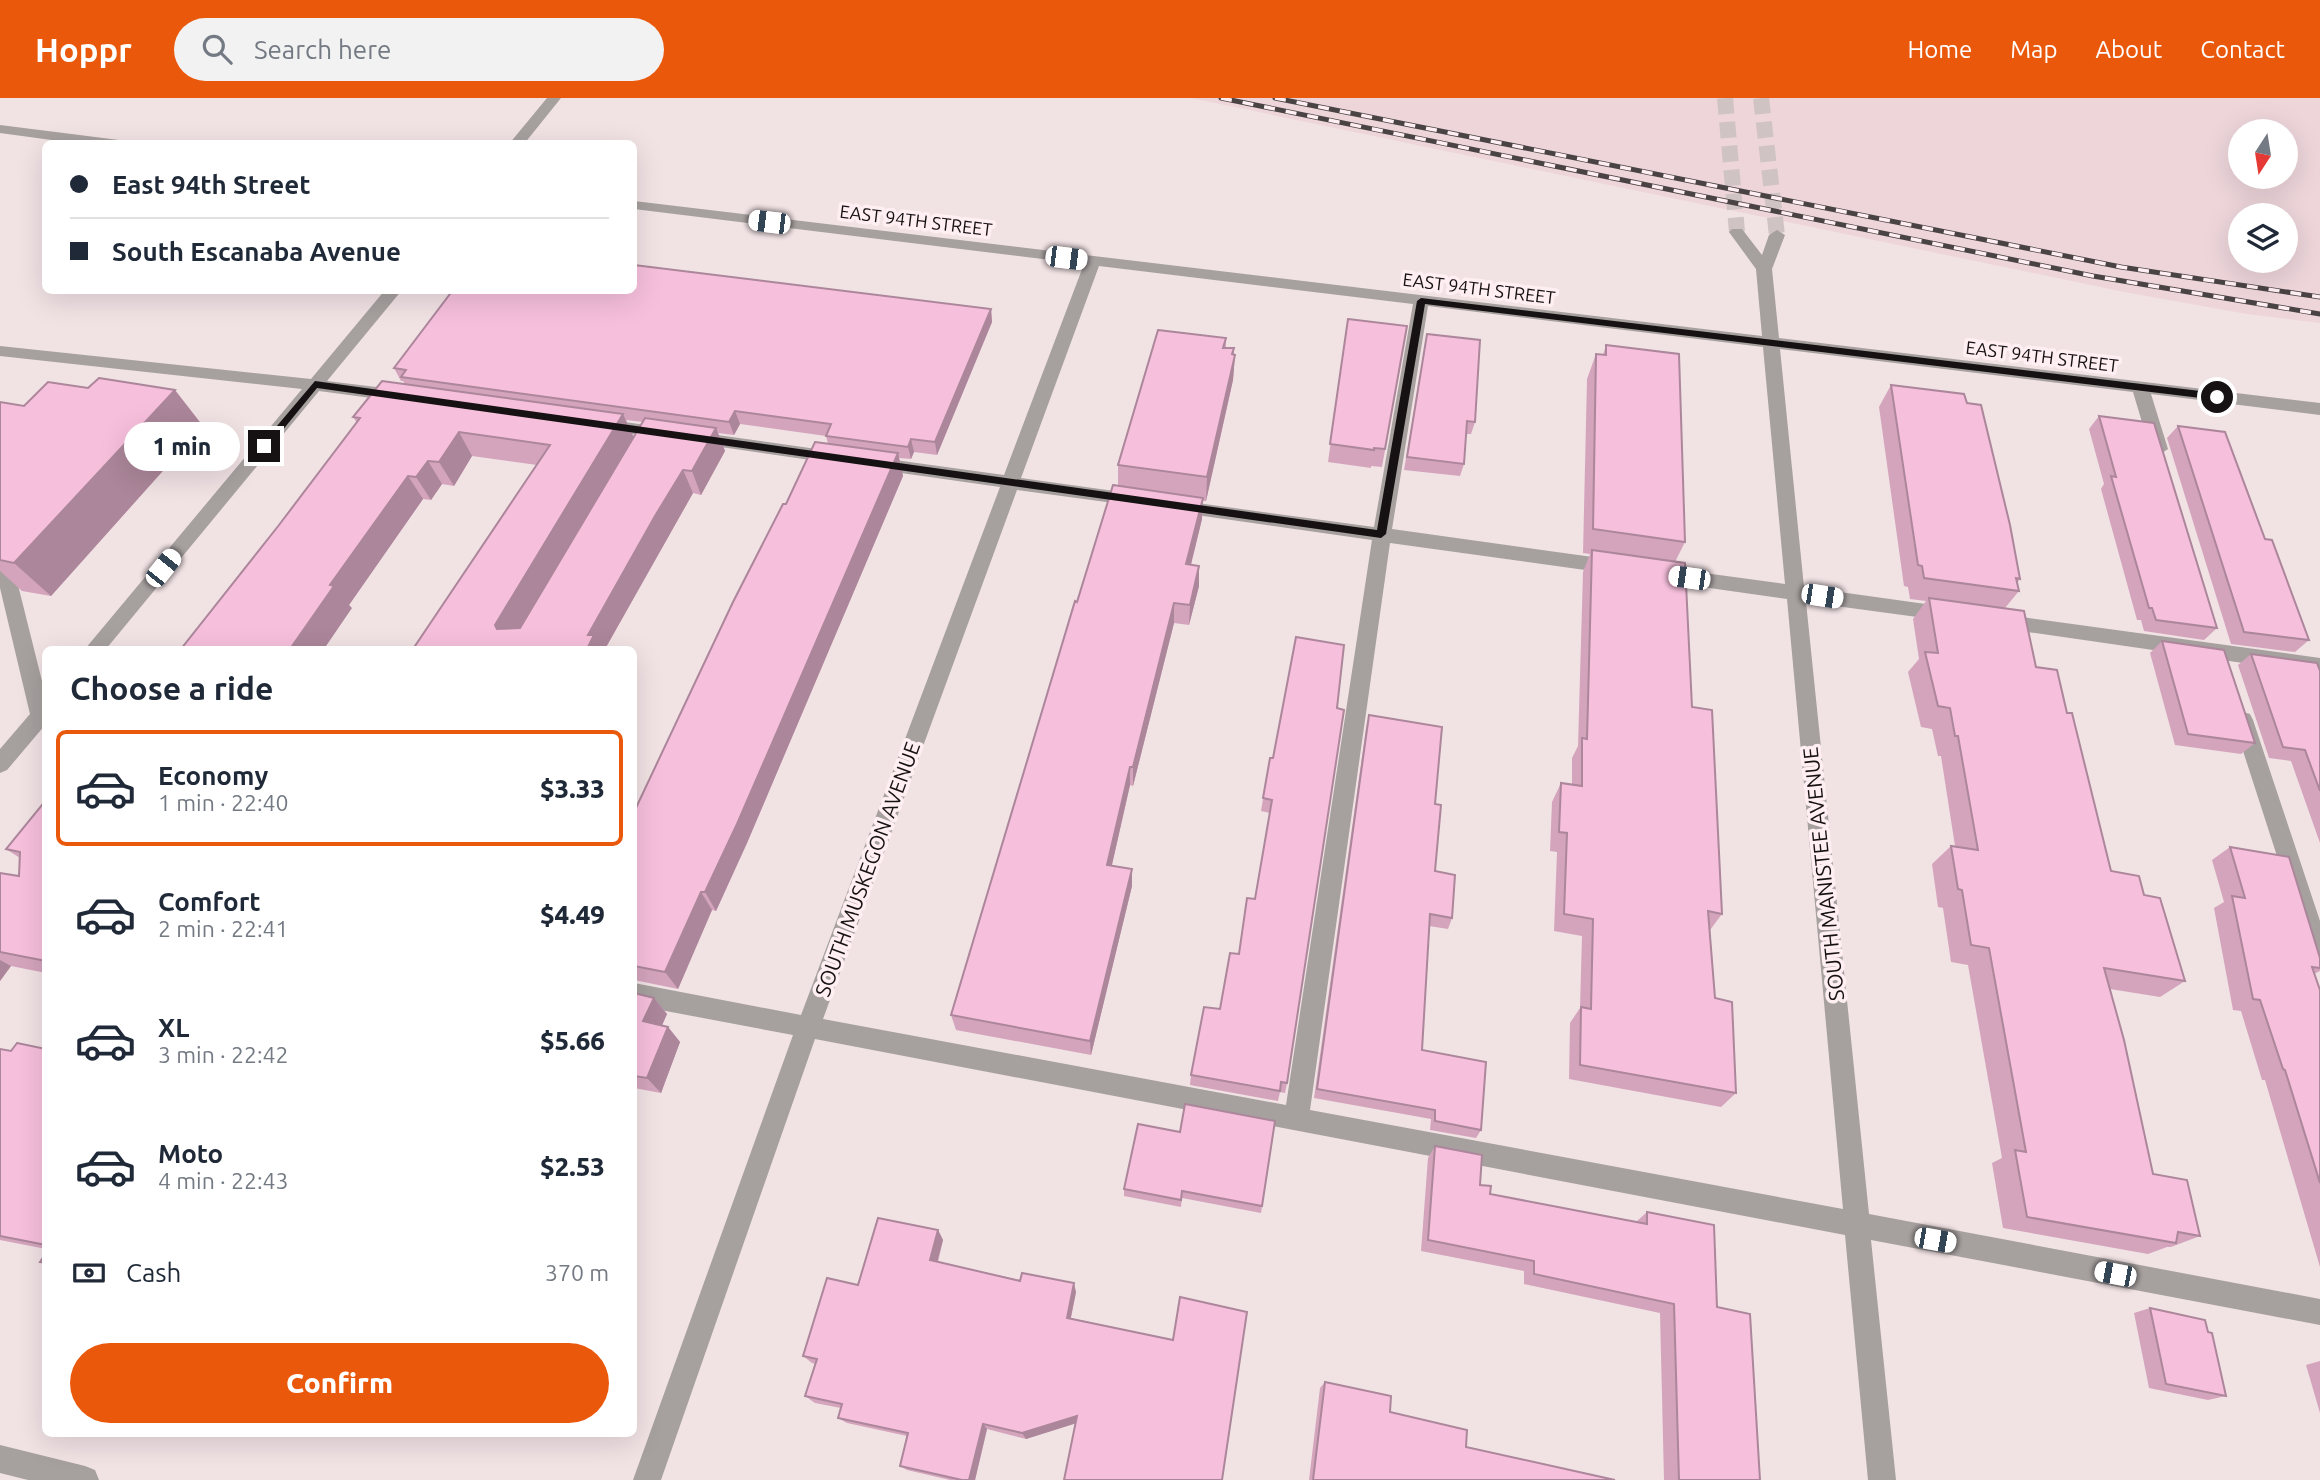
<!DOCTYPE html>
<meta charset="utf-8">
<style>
body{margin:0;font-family:Ubuntu,sans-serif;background:#f2f2f3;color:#1f2937;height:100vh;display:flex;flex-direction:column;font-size:26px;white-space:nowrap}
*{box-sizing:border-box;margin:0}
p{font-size:23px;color:#747a83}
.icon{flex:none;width:38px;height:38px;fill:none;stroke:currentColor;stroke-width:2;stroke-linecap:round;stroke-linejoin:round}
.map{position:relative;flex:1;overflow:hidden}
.panel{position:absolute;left:42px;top:548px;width:595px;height:791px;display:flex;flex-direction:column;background:#fff;border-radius:10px;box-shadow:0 7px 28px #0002}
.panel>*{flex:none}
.banner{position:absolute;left:42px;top:42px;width:595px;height:154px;border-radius:10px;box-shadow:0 7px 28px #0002;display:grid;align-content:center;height:154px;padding:0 28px;background:#fff}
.needle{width:46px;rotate:192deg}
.controls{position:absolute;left:2228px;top:21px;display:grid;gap:14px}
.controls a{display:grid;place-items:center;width:70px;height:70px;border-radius:50%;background:#fff;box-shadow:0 7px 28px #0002;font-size:35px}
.end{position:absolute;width:32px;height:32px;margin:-16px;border:9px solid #161112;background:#fff;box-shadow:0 0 0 4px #fff}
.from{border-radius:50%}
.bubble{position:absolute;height:49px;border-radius:24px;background:#fff;box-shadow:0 7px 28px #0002;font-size:23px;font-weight:800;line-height:49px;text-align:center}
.car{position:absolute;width:21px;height:42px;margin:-21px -10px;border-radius:9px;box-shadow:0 0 5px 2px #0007;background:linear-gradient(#fff 24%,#345 0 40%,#fff 0 76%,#345 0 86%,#fff 0)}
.banner b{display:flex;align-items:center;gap:24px;height:66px;font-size:26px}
.banner b+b{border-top:2px solid #e0e1e3}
.banner i{width:18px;height:18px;background:#1f2937}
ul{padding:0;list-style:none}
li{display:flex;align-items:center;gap:21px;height:116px;margin:0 14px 10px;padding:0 14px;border:4px solid transparent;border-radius:10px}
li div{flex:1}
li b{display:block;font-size:26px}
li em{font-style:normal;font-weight:800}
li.selected{border-color:#ea580c}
li>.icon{width:63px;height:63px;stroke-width:1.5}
h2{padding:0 28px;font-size:32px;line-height:84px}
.pay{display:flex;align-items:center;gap:18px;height:77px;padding:0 28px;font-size:26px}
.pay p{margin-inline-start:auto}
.primary-button{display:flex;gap:14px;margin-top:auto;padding:14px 28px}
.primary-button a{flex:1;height:80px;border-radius:42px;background:#ea580c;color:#fff;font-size:28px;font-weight:800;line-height:80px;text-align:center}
header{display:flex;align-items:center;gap:42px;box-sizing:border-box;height:98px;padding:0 35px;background:#ea580c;color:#fff}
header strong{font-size:33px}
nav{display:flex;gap:38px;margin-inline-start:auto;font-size:24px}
.search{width:490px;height:63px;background:#f2f2f3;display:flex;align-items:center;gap:18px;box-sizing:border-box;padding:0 24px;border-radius:38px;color:#747a83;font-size:26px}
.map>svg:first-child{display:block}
.built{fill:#edd5da;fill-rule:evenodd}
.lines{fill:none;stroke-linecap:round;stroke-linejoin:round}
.minor-tunnel{stroke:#d0c3c4;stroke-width:16;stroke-dasharray:16 8;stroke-linecap:butt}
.minor{fill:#a6a09f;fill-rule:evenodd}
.rail-casing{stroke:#4a4344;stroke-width:5}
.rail{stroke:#ffeff2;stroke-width:3.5;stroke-dasharray:11;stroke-linecap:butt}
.wall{fill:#d4a4bd;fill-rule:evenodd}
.shaded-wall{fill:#ac869a}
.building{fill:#f6bfdc;stroke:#ac869a;stroke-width:2}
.route{fill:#161112}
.labels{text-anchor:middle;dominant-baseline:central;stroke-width:7;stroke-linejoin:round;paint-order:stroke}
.far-street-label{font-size:18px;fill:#161112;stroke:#ffeff2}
.street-label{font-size:21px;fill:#161112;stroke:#ffeff2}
</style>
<header>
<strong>Hoppr</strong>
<div class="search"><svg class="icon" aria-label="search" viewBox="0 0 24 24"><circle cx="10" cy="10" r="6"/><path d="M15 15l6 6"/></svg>Search here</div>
<nav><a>Home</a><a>Map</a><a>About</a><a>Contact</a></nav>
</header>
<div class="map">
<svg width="2320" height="1382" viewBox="0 0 2320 1382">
<rect width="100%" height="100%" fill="#f1e2e4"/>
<path class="built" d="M1191 0H2320V225L2247 216 2124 194ZM2240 33H2286V79H2240ZM2240 117H2286V163H2240Z"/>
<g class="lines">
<g class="minor-tunnel">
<polyline points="1725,0 1737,134"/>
<polyline points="1761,0 1777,137"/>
</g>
<g class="minor">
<polygon points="547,0 561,0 524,46 509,46"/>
<polygon points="0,27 119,42 126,46 81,46 0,35"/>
<path d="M634 103 1762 238 1756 171 1729 134 1732 131H1742L1762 157 1769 137 1777 132 1785 137 1772 171 1779 240 2320 305V317L2151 296 2168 351 2159 357 2150 351 2133 294 1780 251 1804 489 1947 509 1954 511 1957 516 1954 521 1947 523 1806 504 1869 1116 2320 1201V1227L1871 1142 1896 1382H1868L1845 1137 815 941 661 1382H633L793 937 634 907V885L801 917 1000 389 873 371 864 365 873 359 1004 377 1084 166 634 111ZM1099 168 1413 206 1374 429 1175 402 1169 403 1166 408 1169 413 1175 414 1372 442 1286 1007 823 921 1017 392 1136 408 1142 407 1145 402 1142 397 1136 396 1021 380ZM1428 208 1763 249 1785 486 1660 469 1653 471 1651 476 1653 481 1660 483 1787 501 1843 1111 1310 1012 1390 445 1614 476 1621 474 1623 469 1621 464 1614 462 1392 431Z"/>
<polygon points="385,192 402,192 327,283 401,292 409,298 407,302 401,304 319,293 106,551 85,551 302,291 0,258 0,248 311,281"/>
<polygon points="603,321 838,354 847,360 838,366 597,331 594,327"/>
<polygon points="0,444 7,446 9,451 46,599 46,626 7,672 0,675 0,651 30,616 0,490"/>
<polygon points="2000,516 2320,560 2320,576 2000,530 1993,528 1990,523 1993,518"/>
<polygon points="2243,614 2250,616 2253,622 2320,823 2320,867 2312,864 2309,857 2233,622 2236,616"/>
<polygon points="0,1347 85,1368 95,1372 99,1382 28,1382 0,1375"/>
</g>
<defs>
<g id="rail">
<polyline points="1221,0 2093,178 2320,216"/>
<polyline points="1275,0 2121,169 2320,199"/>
</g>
</defs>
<use href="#rail" class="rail-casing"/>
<use href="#rail" class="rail"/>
</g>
<g class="wall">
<path d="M991 211 992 224 937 357 914 354 911 361 899 360 903 378 747 745 716 813 712 812 678 891 634 882V883V714L786 406 828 346 826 338 740 326 734 337 718 335 725 353 701 397 693 395 605 551H413L537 367 472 358 454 388 442 386 431 402 423 401 349 507 352 510 279 427 357 325 353 319 405 286 403 283H401L394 270ZM626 322 643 324 634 340Z"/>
<polygon points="1348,221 1407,228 1382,369 1371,368 1371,370 1328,364"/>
<polygon points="1427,236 1475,324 1471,336 1466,336 1464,366 1460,378 1404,372"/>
<polygon points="1226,240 1226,250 1234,250 1233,257 1235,257 1233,282 1206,403 1203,403 1202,421 1191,467 1199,468 1199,488 1189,527 1174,525 1133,688 1130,687 1112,767 1132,771 1132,788 1091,957 956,932 951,917 1077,504 1118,388 1118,367"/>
<polygon points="1606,247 1685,444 1675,464 1692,609 1722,816 1710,832 1715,900 1736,995 1721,1009 1569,981 1570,925 1580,910 1582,838 1554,833 1557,754 1550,753 1552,704 1561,685 1572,687 1572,660 1578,648 1583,474 1590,456 1583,455 1587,281 1596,256 1603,257"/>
<polygon points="1891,287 2020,481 2017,485 2019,493 2005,510 2036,569 2067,615 2111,773 2144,797 2185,883 2160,899 2110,891 2153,1076 2200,1138 2171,1149 2167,1149 2148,1156 2003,1130 1992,1065 2002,1060 1968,867 1951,864 1943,810 1938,809 1932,766 1951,748 1955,748 1941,658 1938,658 1932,631 1921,629 1908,574 1919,561 1913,521 1926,503 1910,501 1908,489 1904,488 1879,309"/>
<polygon points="0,304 24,308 203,328 51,498 22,493 0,473"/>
<polygon points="2099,318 2217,530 2204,542 2144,533 2141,522 2137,522 2101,391 2104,386 2089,331"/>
<polygon points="2178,328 2265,441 2309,542 2295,554 2231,546 2167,340"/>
<polygon points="2162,543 2255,645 2241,656 2175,647 2150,555"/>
<polygon points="2251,556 2320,573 2320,745 2291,663 2269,660 2238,567"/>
<polygon points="1369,617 1435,706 1435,773 1452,820 1448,831 1429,828 1422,952 1481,1032 1476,1040 1430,1032 1431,1021 1314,1000 1366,630"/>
<polygon points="1270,660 1287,985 1285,995 1280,994 1278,1003 1190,987 1191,977 1220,911 1239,856 1255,801 1270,715 1261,713"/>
<polygon points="46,702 46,875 11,868 0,883 0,775 19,778 20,760 6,751"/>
<polygon points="2230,749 2320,860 2320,873 2314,876 2320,892 2320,1169 2265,982 2262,982 2241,913 2233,912 2214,810 2224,804 2212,762"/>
<polygon points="634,895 654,900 667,916 662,927 668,929 680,944 661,995 634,990"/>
<polygon points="0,951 11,953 46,951 46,1151 0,1142"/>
<polygon points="1138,1026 1262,1108 1261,1115 1182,1100 1181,1109 1124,1098 1124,1091"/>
<polygon points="1435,1048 1490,1096 1636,1124 1647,1114 1717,1209 1760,1382 1664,1382 1660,1215 1524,1186 1524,1173 1421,1153 1428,1060"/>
<polygon points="938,1132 943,1142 938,1164 1076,1194 1071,1220 1173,1242 1247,1214 1076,1325 1026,1341 987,1331 975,1382 950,1382 907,1372 900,1368 907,1338 847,1325 838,1320 841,1310 815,1305 805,1298 815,1266 812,1265 803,1258 858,1187"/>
<polygon points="2150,1210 2208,1234 2226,1298 2208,1302 2149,1290 2134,1215"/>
<polygon points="2320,1263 2320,1315 2306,1267"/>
<polygon points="1325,1284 1466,1349 1615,1382 1309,1382 1320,1290"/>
</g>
<g class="shaded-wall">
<polygon points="991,211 992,224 937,357 935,344"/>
<polygon points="1234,250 1233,267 1235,257 1233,282 1206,403 1207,379"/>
<polygon points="175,292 203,328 51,498 14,465"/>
<polygon points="735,313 740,326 734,337 729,324"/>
<polygon points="623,316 634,340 510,550 495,527"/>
<polygon points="716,330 725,353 701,397 692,373"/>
<polygon points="459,334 472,358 454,388 439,364"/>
<polygon points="911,341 914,354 911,361 908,349"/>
<polygon points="898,355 903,378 747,745 716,813 705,794"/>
<polygon points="428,363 442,386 431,402 416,379"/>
<polygon points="683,372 693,395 605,551 587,551 588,537 655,418"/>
<polygon points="408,378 423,401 349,507 352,510 324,551 290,551 330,487"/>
<polygon points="1203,400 1202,421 1186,486 1186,466"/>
<polygon points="1199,468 1199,488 1189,527 1190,507"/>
<polygon points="1174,505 1174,525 1133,688 1133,669"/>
<polygon points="1130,669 1130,687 1108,784 1107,767"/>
<polygon points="1132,771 1132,788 1091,957 1090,943"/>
<polygon points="701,794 712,812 678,891 665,874"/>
<polygon points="0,862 11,868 0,883"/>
<polygon points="654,900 667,916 657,939 643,923"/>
<polygon points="668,929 680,944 661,995 647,980"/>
<polygon points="938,1132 943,1142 935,1172 930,1162"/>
<polygon points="1074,1185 1076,1194 1069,1228 1067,1220"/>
<polygon points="1077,1318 1080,1324 1026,1341 1022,1335"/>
<polygon points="983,1326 987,1331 975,1382 969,1382"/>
</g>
<g class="building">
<polygon points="634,167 991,211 935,344 911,341 908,349 826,338 831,326 735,313 729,324 401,279 406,272 394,270 453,192 634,192"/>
<polygon points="1348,221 1407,228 1385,351 1374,350 1374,352 1330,346"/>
<polygon points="1158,232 1226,240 1223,250 1234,250 1232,256 1235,257 1207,379 1118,367"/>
<polygon points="1427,236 1480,242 1475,324 1467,323 1464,366 1407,359"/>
<polygon points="1606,247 1679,256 1685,444 1593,431 1596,256 1606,257"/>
<polygon points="99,280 175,292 14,465 0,462 0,304 24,308 48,284 88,290"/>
<polygon points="382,283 623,316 495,527 497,531 520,530 645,320 716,330 692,373 683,372 655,418 588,537 594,537 587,551 413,551 550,347 459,334 439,364 428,363 416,379 408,378 330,487 334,488 290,551 181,551 279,427 360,320 353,319"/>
<polygon points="1891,287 1964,296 1967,305 1981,307 2010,427 2020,481 2016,480 2019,493 1924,480 1922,468 1918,467"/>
<polygon points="2099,318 2154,325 2217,530 2156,522 2152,510 2149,510 2111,378 2116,379"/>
<polygon points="2178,328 2225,334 2265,441 2272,442 2309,542 2244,534"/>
<polygon points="815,344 898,355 737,726 705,794 701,794 665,874 634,868 634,714 733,504 783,406 786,406"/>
<polygon points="1113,387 1203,400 1186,466 1199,468 1190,507 1174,505 1133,669 1130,669 1107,767 1132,771 1090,943 951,917 1075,503 1077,504"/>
<polygon points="1592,452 1685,465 1692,609 1712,612 1722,816 1708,813 1715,900 1732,904 1736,995 1580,967 1581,909 1591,911 1593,821 1564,816 1567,735 1559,734 1561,685 1582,688 1582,640 1587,641"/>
<polygon points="1929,500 2024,513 2036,569 2057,572 2067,615 2072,615 2111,773 2139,778 2144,797 2160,800 2185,883 2104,870 2124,942 2153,1076 2187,1082 2200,1138 2178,1134 2176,1145 2027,1119 2015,1052 2026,1054 1989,850 1971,847 1962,792 1958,791 1951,748 1978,752 1958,638 1955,638 1950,610 1938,608 1925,554 1938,555"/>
<polygon points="1296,539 1344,547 1337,610 1344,612 1287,985 1281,984 1280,993 1191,977 1204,909 1220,911 1230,855 1239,856 1247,800 1255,801 1272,702 1263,700 1270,660 1273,660"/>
<polygon points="2162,543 2224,552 2255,645 2188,636"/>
<polygon points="2251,556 2317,565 2320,573 2320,693 2305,652 2283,649"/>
<polygon points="1369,617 1442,629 1435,706 1441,707 1435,773 1455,777 1452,820 1430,816 1422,952 1486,964 1481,1032 1435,1023 1435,1012 1317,991"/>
<polygon points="46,702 46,863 0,854 0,775 19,778 20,754 6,751"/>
<polygon points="2230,749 2289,759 2320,860 2320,870 2312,869 2320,892 2320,1085 2285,972 2283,971 2260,902 2253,901 2232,798 2245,800"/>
<polygon points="634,895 654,900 643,923 668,929 647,980 634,978"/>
<polygon points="17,945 46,951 46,1147 0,1138 0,951 11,953"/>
<polygon points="1185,1006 1275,1023 1262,1108 1182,1093 1181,1102 1124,1091 1138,1026 1180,1034"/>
<polygon points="1435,1048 1482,1057 1480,1087 1491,1088 1490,1096 1647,1126 1647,1114 1714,1127 1717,1209 1750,1216 1760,1382 1679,1382 1674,1206 1534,1176 1534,1163 1428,1142"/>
<polygon points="878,1120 938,1132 930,1162 1020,1183 1022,1175 1074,1185 1067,1220 1173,1242 1180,1199 1247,1214 1222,1382 1064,1382 1077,1318 1022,1335 983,1326 969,1382 962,1382 900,1368 908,1335 838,1320 842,1306 805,1298 817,1261 803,1258 827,1180 858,1187"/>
<polygon points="46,1155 46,1165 40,1164"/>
<polygon points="2150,1210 2205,1222 2208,1234 2212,1235 2226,1298 2166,1286"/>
<polygon points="1325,1284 1391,1298 1390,1314 1467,1332 1466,1349 1615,1382 1313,1382"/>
</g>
<polygon class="route" points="1421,200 2217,295 2222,299 2217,302 1425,206 1386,436 1381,440 317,290 268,350 260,348 315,283 1377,432 1417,203"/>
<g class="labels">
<g class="far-street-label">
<text transform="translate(916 122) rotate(7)">EAST 94TH STREET</text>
<text transform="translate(1479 190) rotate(7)">EAST 94TH STREET</text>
<text transform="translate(2042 258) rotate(7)">EAST 94TH STREET</text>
</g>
<g class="street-label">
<text transform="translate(867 771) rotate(-70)">SOUTH MUSKEGON AVENUE</text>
<text transform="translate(1823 776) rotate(-96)">SOUTH MANISTEE AVENUE</text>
</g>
</g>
</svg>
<div class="controls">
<a><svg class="needle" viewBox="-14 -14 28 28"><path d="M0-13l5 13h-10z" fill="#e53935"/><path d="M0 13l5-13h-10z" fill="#747a83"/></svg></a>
<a><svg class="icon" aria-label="layers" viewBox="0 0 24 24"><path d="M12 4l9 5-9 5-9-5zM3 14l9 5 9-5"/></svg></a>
</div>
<i class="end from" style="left:2217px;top:299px"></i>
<i class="end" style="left:264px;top:348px"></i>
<div class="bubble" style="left:124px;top:324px;width:116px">1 min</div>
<i class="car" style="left:769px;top:124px;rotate:277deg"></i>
<i class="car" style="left:1066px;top:160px;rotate:97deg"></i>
<i class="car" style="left:163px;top:470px;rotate:39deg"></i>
<i class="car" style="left:1689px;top:480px;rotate:278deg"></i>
<i class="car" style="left:1822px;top:498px;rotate:99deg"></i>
<i class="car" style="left:1935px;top:1142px;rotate:100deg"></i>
<i class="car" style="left:2115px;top:1176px;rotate:281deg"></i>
<div class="banner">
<b><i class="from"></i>East 94th Street</b>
<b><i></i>South Escanaba Avenue</b>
</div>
<section class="panel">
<h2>Choose a ride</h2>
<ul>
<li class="selected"><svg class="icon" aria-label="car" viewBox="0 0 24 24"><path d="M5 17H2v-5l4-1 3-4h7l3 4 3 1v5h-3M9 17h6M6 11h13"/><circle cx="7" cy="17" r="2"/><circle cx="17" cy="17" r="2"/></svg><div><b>Economy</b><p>1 min · 22:40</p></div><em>$3.33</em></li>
<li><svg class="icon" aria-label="car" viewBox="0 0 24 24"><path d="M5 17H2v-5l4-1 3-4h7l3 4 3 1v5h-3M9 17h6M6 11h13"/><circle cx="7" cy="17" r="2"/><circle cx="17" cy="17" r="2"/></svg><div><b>Comfort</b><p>2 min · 22:41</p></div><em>$4.49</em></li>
<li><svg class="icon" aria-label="car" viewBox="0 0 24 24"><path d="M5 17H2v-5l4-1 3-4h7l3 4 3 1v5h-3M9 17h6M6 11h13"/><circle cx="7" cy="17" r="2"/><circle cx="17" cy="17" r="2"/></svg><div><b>XL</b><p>3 min · 22:42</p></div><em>$5.66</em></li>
<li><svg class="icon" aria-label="car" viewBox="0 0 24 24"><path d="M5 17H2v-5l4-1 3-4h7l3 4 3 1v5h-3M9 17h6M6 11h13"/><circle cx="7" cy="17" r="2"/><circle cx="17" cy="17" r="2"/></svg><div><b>Moto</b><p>4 min · 22:43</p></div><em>$2.53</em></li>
</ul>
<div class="pay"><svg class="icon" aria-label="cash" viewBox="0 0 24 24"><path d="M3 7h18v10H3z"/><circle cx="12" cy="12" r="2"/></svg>Cash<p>370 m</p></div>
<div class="primary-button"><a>Confirm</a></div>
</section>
</div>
